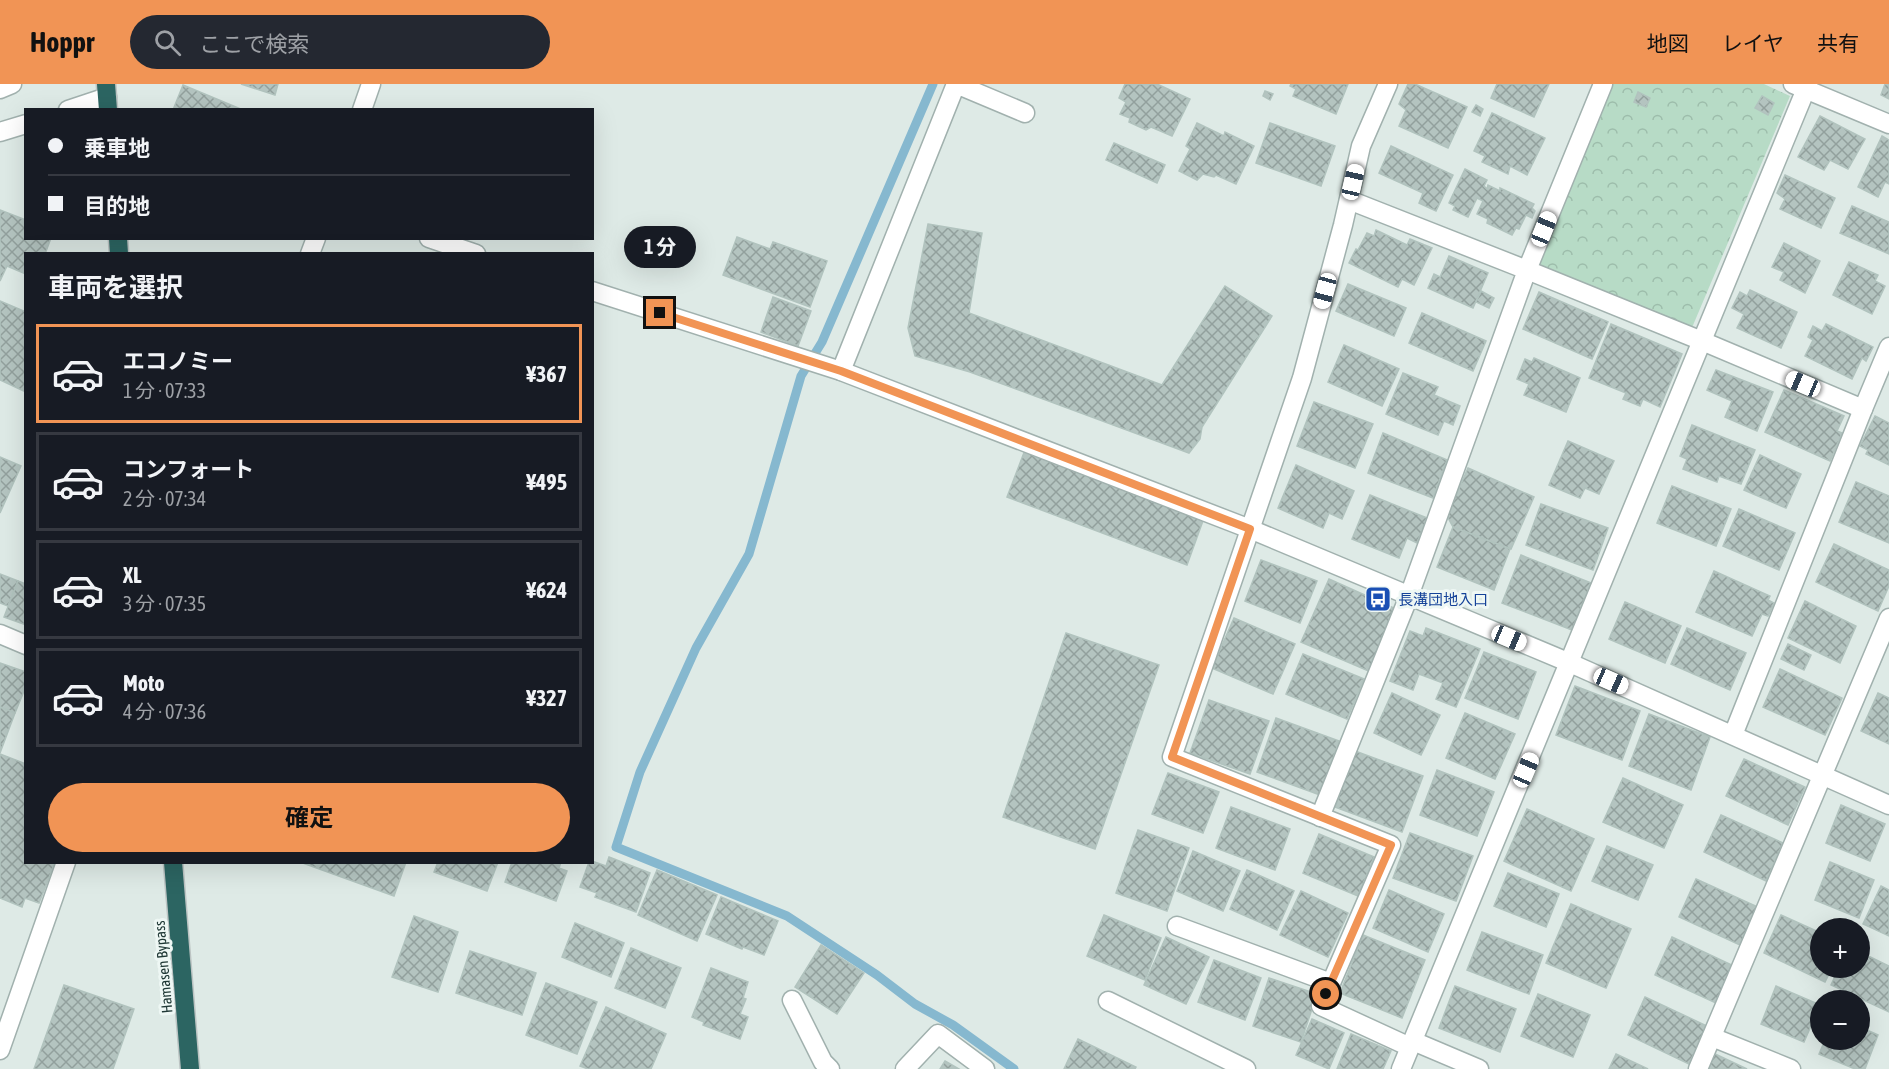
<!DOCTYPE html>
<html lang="ja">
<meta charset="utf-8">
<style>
body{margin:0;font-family:"Asap Condensed","Noto Sans JP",sans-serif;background:#242831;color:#f1f3f6;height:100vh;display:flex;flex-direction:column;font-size:22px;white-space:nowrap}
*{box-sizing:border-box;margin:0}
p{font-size:20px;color:#9ea1a6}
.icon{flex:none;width:33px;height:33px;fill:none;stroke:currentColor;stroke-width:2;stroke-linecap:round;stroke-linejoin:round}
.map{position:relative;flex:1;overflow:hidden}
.side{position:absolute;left:24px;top:168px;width:570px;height:612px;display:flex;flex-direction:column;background:#171b24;border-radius:0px;box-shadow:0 6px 24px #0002}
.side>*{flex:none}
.guide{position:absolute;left:24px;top:24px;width:570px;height:132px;border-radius:0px;box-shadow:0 6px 24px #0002;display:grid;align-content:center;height:132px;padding:0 24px;background:#171b24}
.buttons{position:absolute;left:1810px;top:834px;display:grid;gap:12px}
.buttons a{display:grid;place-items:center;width:60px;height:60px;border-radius:50%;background:#171b24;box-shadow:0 6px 24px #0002;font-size:30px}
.end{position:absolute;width:27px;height:27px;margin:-14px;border:8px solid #f19455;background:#111;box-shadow:0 0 0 3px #111}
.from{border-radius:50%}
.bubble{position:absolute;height:42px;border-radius:21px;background:#171b24;box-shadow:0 6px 24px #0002;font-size:20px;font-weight:700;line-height:42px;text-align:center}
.car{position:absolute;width:18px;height:36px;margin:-18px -9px;border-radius:8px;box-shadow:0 0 4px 2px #0007;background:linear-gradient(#fff 24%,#345 0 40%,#fff 0 76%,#345 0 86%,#fff 0)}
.guide b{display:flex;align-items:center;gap:21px;height:57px;font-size:22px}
.guide b+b{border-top:2px solid #363941}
.guide i{width:15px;height:15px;background:#f1f3f6}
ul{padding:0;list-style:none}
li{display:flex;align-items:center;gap:18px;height:99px;margin:0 12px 9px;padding:0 12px;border:3px solid #363941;border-radius:0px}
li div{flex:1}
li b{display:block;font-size:22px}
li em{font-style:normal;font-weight:700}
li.selected{border-color:#f19455}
li>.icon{width:54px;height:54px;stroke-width:1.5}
h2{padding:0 24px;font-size:27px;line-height:72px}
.primary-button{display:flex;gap:12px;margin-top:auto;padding:12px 24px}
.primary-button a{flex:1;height:69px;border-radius:36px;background:#f19455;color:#111;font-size:24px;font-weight:700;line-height:69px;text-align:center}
header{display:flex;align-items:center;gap:36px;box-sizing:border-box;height:84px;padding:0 30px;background:#f19455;color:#111}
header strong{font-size:28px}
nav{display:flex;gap:33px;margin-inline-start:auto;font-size:21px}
.search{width:420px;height:54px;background:#242831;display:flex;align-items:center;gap:15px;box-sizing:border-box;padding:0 21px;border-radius:33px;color:#9ea1a6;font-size:22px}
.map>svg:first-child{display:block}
.park{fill:url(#park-crowns)}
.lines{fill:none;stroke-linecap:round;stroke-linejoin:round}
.stream{stroke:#86b8cf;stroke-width:9}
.building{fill:url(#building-cross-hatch);stroke:#b1c3be;stroke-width:1.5}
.minor-casing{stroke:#a1b1ae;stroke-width:21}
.highway-casing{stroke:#bcc4c3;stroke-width:21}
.minor{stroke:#fff;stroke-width:18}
.highway{stroke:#2c6562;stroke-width:18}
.route{stroke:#f19455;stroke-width:8}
.labels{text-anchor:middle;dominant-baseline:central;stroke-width:6;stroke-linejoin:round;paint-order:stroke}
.transit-label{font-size:15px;fill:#164399;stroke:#eef7f4;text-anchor:start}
.street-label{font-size:15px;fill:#203936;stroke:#eef7f4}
</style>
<header>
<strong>Hoppr</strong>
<div class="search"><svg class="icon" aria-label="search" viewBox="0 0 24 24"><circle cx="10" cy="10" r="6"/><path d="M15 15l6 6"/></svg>ここで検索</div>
<nav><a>地図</a><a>レイヤ</a><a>共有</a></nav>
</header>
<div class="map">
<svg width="1889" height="985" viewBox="0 0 1889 985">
<defs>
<pattern id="park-crowns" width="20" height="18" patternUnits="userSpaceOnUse" patternTransform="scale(1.5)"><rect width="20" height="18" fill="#b7dbc6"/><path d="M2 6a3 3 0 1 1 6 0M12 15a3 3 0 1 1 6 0" fill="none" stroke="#9dbdab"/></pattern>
<pattern id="building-cross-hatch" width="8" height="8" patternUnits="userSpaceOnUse" patternTransform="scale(1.5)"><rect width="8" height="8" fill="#b4c4c0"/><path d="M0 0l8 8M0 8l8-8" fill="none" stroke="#92a09d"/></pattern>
</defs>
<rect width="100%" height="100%" fill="#deeae6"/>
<polygon class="park" points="1609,0 1764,0 1790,12 1691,246 1536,181"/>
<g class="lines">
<polyline class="stream" points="933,0 822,258 801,292 749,470 696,564 640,688 616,763 787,832 877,891 915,920 953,941 1014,985"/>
</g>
<g class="building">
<polygon points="241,0 278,0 275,11"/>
<polygon points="1125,0 1157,0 1190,15 1172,52 1151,43 1146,46 1129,38 1130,34 1120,30 1126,18 1119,14"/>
<polygon points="1291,0 1348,0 1336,30 1293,12 1296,5 1290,2"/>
<polygon points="1408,0 1415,0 1467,23 1448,64 1399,42 1406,26 1399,20"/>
<polygon points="1497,0 1549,0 1534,33 1491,14"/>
<polygon points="1885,0 1889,0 1889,15 1881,11"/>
<polygon points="183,1 243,26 173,26"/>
<polygon points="1265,7 1273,10 1270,16 1263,12"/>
<polygon points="1638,8 1650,14 1646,23 1634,18"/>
<polygon points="1762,12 1774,19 1768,31 1755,24"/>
<polygon points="1476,21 1483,25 1480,32 1472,28"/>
<polygon points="1492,29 1545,54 1527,91 1510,82 1508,90 1482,78 1485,72 1474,67"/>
<polygon points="1820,32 1865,55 1848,85 1830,76 1824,86 1798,73"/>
<polygon points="1197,39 1224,52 1225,48 1254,62 1236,100 1216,91 1214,93 1203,90 1197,96 1179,87 1190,65 1186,62"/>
<polygon points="1270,39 1335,62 1321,102 1256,79"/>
<polygon points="1882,52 1889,56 1889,100 1885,98 1878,113 1858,103"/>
<polygon points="1114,59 1165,81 1157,99 1106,76"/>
<polygon points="1391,62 1453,91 1436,127 1419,119 1423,109 1379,89"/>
<polygon points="1465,85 1487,96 1484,102 1487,105 1488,101 1500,107 1500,104 1534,120 1532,124 1535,127 1532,134 1526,131 1519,145 1516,144 1512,151 1487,139 1488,135 1477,130 1483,117 1477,114 1468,133 1453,126 1455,122 1449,119"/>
<polygon points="1785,91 1835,114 1821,144 1780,125 1785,115 1777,109"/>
<polygon points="1852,122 1889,138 1889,170 1840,149"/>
<polygon points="0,126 26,136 26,154 51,154 45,170 26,170 26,190 7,182 0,197"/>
<polygon points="928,140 982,149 969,229 1162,301 1225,202 1272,232 1202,343 1200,355 1189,369 970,288 915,272 908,244"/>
<polygon points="1376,146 1407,161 1410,155 1432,164 1414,201 1402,195 1398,203 1349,179 1356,165 1358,166 1367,149 1374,152"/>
<polygon points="737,153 770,165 773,158 827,177 810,223 723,191"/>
<polygon points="1784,159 1820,177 1805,209 1780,196 1784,188 1772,183"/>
<polygon points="1449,172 1488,189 1473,224 1428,204 1434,190 1440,193"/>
<polygon points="1849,178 1878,191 1875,197 1885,202 1872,230 1833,211"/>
<polygon points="1348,200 1406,224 1394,252 1336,227"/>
<polygon points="1750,206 1797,228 1781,264 1737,244 1744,230 1732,224 1740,208 1747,212"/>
<polygon points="1481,207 1494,214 1489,224 1476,218"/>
<polygon points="1539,208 1608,238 1592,275 1523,245"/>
<polygon points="773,213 811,227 798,262 761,248"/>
<polygon points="0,217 26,228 26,308 0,296"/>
<polygon points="1422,229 1486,257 1473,287 1409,259"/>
<polygon points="1611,240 1682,270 1660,323 1643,315 1640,322 1623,315 1626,309 1589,294"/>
<polygon points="1826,240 1873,263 1866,277 1862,274 1852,295 1805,272 1813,256 1808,253 1813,242 1822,247"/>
<polygon points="1344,261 1399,285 1382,322 1328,298"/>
<polygon points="1534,274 1580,294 1566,328 1524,311 1529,300 1517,295 1525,275 1532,278"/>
<polygon points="1716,286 1773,308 1757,347 1725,333 1732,317 1707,306"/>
<polygon points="1403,289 1438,303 1434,311 1460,322 1453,341 1444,337 1438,351 1386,330"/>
<polygon points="1784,306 1844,332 1837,347 1842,349 1830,377 1765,348"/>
<polygon points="1314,318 1373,340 1355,384 1297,362"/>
<polygon points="1875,332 1889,339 1889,381 1866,370 1868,366 1860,362"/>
<polygon points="1692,341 1755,366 1741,400 1719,392 1717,398 1683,385 1687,375 1680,372"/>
<polygon points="1383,349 1447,376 1433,414 1368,389"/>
<polygon points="1568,357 1614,377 1599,410 1585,404 1580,414 1549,401"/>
<polygon points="1025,366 1204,434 1187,481 1007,413"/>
<polygon points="1760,371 1801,390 1786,424 1744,406"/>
<polygon points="0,373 21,382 0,429"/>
<polygon points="1296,381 1354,407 1342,435 1329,429 1323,444 1278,424"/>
<polygon points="1468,384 1534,413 1511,465 1453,443 1447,432"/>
<polygon points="1856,398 1889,412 1889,459 1839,438"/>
<polygon points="1672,402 1731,425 1716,462 1657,439"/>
<polygon points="1370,411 1427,434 1417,459 1407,454 1399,474 1352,455"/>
<polygon points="1541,420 1608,444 1593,486 1526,461"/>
<polygon points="1739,425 1795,449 1779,486 1723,462"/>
<polygon points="1453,443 1510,465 1494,506 1437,483"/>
<polygon points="1834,460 1889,486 1889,502 1878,527 1816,498"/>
<polygon points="1521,471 1591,499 1572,546 1502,519"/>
<polygon points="1261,476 1317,497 1300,539 1245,517"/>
<polygon points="1714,487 1770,512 1768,516 1774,519 1768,532 1762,530 1752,552 1696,528"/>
<polygon points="0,490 18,497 8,522 0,519"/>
<polygon points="1329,495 1398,526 1371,588 1301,558"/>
<polygon points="18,497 26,500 26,541 4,533"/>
<polygon points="1805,517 1856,542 1840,579 1788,554"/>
<polygon points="1625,518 1681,542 1665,579 1609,555"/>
<polygon points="1234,534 1295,560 1273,610 1212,584"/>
<polygon points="1426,544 1480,565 1456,623 1436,615 1443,599 1419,590 1413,606 1390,597 1410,547 1423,552"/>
<polygon points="1687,544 1746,569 1730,606 1671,580"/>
<polygon points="1066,549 1159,581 1095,765 1003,733"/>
<polygon points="1788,560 1811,571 1804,586 1781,575"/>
<polygon points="1484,568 1536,588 1518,635 1465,614"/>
<polygon points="1303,570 1364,595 1347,635 1286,610"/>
<polygon points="0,579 26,588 26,602 15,629 0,623"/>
<polygon points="1780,585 1842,614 1825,651 1763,623"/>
<polygon points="1575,602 1640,627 1622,676 1556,651"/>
<polygon points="1392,609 1440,631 1421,671 1374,649"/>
<polygon points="1878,609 1889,614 1889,660 1861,647"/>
<polygon points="1209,616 1269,637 1250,690 1190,669"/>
<polygon points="0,623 15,629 0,669"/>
<polygon points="1465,629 1515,650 1495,695 1446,674"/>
<polygon points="1649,630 1710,653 1691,706 1629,682"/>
<polygon points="1276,634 1339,657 1320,711 1257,688"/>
<polygon points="1355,667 1423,692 1402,748 1335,723"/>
<polygon points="0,670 26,680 26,778 55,778 39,819 25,814 22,823 0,814"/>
<polygon points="1744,675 1805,703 1788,741 1726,712"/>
<polygon points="1437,686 1494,708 1477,752 1420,731"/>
<polygon points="1168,689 1219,708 1203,749 1152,730"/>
<polygon points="1623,694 1683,721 1664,764 1603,738"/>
<polygon points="1841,721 1885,740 1870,777 1826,759"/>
<polygon points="1231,723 1290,745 1275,786 1216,764"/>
<polygon points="1527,725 1594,755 1571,807 1504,777"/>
<polygon points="1721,731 1783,759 1766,797 1704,768"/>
<polygon points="1138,746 1189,764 1167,827 1116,809"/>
<polygon points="1410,749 1473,772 1456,817 1393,794"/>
<polygon points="1319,750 1374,773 1358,812 1303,789"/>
<polygon points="1607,762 1653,781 1638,816 1592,797"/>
<polygon points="1193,767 1240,787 1223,827 1177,807"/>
<polygon points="609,773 650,789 636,828 595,813 597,809 580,803 589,778 592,778 592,777 606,782"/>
<polygon points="300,778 406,778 394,812"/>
<polygon points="438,778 498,778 487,807 434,788"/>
<polygon points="512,778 561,778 559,784 567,787 556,817 505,798"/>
<polygon points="1830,778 1874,796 1859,834 1815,816"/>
<polygon points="657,786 717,811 697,857 638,831"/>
<polygon points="1247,786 1294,807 1277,846 1230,825"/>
<polygon points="1508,789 1559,810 1546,843 1494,822"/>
<polygon points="1696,795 1758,823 1740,861 1679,833"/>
<polygon points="1881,802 1889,806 1889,852 1863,840"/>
<polygon points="1389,806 1444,830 1428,868 1373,844"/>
<polygon points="1301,807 1348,829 1328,873 1280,851"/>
<polygon points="721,813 778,837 764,871 743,863 742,865 706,850"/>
<polygon points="1571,820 1631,845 1606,904 1546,879"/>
<polygon points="1104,831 1161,854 1145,896 1087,872"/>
<polygon points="1781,831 1821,849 1821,884 1832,884 1825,898 1764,869"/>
<polygon points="414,832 458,848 438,908 392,893"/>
<polygon points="575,839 624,859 611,893 562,873"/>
<polygon points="1482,848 1543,871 1529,910 1467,886"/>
<polygon points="1363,851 1425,876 1402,934 1340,909"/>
<polygon points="1166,853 1209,873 1186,920 1144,901"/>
<polygon points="1672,853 1734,882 1716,919 1655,891"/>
<polygon points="821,861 864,889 837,930 795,903"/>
<polygon points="631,864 681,884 665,924 615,904"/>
<polygon points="470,867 536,889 522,931 456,909"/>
<polygon points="1860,868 1889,882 1889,928 1831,901 1839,884 1860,884"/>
<polygon points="1214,876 1261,894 1245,936 1198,918"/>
<polygon points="711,884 748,898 743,914 746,915 740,930 748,933 740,955 703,941 704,938 692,933"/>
<polygon points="1269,894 1317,910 1301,958 1253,942"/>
<polygon points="546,899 597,918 577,970 526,951"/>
<polygon points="64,901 134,925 113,985 34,985"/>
<polygon points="1455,902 1516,925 1500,968 1439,944"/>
<polygon points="1776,902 1820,921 1804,958 1761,940"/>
<polygon points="1538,910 1590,931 1573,973 1521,952"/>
<polygon points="1645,913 1707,942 1689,980 1628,951"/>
<polygon points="606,923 666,950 651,985 588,985 580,982"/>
<polygon points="1312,935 1344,949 1329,985 1296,971"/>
<polygon points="1860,943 1878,951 1865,985 1855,985 1819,970 1825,956 1860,956"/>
<polygon points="1351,950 1391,967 1383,985 1337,985"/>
<polygon points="1078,955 1136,983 1135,985 1064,985"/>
<polygon points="1713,969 1747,985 1706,985"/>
<polygon points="1616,970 1648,985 1609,985"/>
<polygon points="945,977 959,985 940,985"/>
</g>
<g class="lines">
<defs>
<g id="minor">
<polyline points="1388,0 1361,62 1343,141 1302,294 1172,673 1391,761 1321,922 1410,963"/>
<polyline points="1603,0 1527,186 1702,257 1863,325 1889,263"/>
<polyline points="1793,0 1889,40"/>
<polyline points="0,5 12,0"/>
<polyline points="68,26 107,13"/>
<polyline points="362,26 371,0"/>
<polyline points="0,48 26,40"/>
<polyline points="429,154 476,170"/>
<polyline points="310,170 316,154"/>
<polyline points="592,207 841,287 1250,445 1570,579 1889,721"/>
<polyline points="841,287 956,0 1025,29"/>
<polyline points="0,550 26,561"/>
<polyline points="1733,651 1863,325"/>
<polyline points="1320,733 1409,512 1527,186 1349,116"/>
<polyline points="1177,842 1331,899"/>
<polyline points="792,916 823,978 830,985"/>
<polyline points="1108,917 1246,985"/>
<polyline points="1712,953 1791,985"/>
<polyline points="1413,957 1479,985"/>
<polyline points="0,966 66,778"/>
<polyline points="905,985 938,950 985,985"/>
<polyline points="1401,985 1808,0"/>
<polyline points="1698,985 1889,534"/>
</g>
<g id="highway">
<polyline points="106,0 108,26"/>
<polyline points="118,154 119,170"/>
<polyline points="173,778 190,985"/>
</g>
</defs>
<use href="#minor" class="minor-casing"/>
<use href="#highway" class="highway-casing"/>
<use href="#minor" class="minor"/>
<use href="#highway" class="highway"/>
</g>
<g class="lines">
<polyline class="route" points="660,229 841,287 1250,445 1172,673 1391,761 1326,910"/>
</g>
<defs>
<symbol id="bus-square" viewBox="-11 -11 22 22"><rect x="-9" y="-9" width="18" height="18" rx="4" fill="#1a4fb4" stroke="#eef7f4"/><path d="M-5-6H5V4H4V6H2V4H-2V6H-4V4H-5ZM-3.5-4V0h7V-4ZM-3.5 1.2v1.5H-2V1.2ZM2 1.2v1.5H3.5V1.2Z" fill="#fff"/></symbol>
</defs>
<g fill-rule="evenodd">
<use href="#bus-square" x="1363" y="500" width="30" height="30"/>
</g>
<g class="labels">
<g class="transit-label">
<text x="1398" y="515">長溝団地入口</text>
</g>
<g class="street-label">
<text transform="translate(163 883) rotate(-95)">Hamasen Bypass</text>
</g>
</g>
</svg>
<div class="buttons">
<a>+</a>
<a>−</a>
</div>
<i class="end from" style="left:1326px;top:910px"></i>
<i class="end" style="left:660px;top:229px"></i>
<div class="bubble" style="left:624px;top:142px;width:72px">1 分</div>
<i class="car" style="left:1353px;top:98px;rotate:13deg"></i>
<i class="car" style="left:1544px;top:145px;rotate:22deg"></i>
<i class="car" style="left:1325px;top:207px;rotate:195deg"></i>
<i class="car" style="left:1803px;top:300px;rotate:293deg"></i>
<i class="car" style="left:1509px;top:554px;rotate:113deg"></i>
<i class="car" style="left:1611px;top:597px;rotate:114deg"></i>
<i class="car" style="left:1526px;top:686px;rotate:23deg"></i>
<div class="guide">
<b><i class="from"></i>乗車地</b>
<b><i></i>目的地</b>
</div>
<section class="side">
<h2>車両を選択</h2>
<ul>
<li class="selected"><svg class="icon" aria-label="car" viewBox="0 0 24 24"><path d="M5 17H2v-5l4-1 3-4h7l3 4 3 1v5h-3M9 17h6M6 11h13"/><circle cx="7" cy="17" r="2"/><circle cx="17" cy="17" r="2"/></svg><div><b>エコノミー</b><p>1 分 · 07:33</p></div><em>¥367</em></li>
<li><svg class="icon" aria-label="car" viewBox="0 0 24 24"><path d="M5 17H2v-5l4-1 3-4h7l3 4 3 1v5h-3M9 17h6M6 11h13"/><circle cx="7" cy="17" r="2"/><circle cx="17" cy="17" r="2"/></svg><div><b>コンフォート</b><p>2 分 · 07:34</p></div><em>¥495</em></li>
<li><svg class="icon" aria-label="car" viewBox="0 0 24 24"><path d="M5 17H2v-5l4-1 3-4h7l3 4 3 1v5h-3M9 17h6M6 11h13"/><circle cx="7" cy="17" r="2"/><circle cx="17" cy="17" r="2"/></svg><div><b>XL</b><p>3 分 · 07:35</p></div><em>¥624</em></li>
<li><svg class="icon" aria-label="car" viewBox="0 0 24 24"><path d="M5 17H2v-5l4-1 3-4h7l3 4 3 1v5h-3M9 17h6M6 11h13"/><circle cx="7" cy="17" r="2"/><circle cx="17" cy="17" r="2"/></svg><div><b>Moto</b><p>4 分 · 07:36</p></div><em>¥327</em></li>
</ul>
<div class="primary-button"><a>確定</a></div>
</section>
</div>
